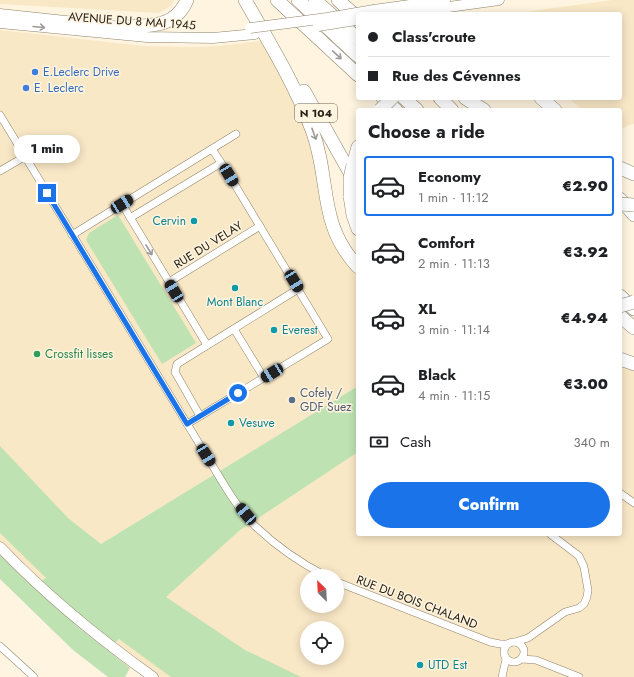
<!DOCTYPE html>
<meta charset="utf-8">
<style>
body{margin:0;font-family:Jost,sans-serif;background:#f2f2f2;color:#202124;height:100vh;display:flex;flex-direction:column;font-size:15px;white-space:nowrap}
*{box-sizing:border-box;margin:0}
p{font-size:13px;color:#757577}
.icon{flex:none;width:22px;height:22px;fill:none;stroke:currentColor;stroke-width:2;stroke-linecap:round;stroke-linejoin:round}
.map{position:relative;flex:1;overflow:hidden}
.details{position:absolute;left:356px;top:108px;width:266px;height:428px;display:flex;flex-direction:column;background:#fff;border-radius:4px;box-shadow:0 2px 10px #0003}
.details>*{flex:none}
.top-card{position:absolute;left:356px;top:12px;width:266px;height:88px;border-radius:4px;box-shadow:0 2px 10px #0003;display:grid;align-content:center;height:88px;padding:0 12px;background:#fff}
.needle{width:26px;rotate:336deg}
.controls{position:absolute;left:300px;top:569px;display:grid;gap:8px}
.controls a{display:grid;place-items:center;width:44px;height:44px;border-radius:50%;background:#fff;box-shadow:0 2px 10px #0003;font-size:20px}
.end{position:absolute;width:18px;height:18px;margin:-9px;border:5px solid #1a73e8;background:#fff;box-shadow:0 0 0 2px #fff}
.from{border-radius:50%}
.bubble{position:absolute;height:28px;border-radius:14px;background:#fff;box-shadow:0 2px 10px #0003;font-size:13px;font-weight:800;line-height:28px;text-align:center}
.car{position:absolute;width:12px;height:24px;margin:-12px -6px;border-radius:5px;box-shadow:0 0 3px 1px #0007;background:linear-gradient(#222 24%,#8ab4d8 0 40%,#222 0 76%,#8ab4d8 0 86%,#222 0)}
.top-card b{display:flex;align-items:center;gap:14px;height:38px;font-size:15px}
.top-card b+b{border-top:1px solid #e0e0e0}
.top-card i{width:10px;height:10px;background:#202124}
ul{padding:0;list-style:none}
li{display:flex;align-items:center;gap:12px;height:60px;margin:0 8px 6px;padding:0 4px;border:2px solid transparent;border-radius:4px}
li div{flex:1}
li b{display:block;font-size:15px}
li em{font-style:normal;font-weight:800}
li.selected{border-color:#1a73e8}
li>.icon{width:36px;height:36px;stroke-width:1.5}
h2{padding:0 12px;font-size:18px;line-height:48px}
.pay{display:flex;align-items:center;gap:10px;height:44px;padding:0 12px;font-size:15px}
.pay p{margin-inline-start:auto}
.action{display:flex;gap:8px;margin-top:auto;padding:8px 12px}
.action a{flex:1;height:46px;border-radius:24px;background:#1a73e8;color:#fff;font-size:16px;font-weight:800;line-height:46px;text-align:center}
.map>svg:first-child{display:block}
.built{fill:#f9e8c6;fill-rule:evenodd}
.green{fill:#bfe2b2}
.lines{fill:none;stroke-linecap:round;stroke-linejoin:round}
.street-casing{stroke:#8f836b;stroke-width:8}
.secondary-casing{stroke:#8f836b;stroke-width:11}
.highway-casing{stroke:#8f836b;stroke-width:14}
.street{stroke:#fff;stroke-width:7}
.secondary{stroke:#fff;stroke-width:10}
.highway{stroke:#fff;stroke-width:13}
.secondary-bridge-casing{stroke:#8f836b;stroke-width:11;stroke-linecap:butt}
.highway-bridge-casing{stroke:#8f836b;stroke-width:14;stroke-linecap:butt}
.secondary-bridge{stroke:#fff;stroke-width:10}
.highway-bridge{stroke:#fff;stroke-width:13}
.oneway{stroke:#9d9b97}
.route{stroke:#1a73e8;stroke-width:5}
.shop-dot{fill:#3f7fe0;stroke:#fff4df;stroke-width:1.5}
.culture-dot{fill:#0f9aa8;stroke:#fff4df;stroke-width:1.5}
.leisure-dot{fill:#2e9e5b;stroke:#fff4df;stroke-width:1.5}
.service-dot{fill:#5c6f8a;stroke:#fff4df;stroke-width:1.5}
.labels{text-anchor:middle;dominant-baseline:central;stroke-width:3;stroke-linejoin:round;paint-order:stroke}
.shield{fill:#fff4df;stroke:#676053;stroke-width:1}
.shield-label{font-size:11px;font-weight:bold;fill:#262117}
.street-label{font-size:12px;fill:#262117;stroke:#fff4df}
.shop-label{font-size:12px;fill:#366cbe;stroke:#fff4df;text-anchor:start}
.culture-label{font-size:12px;fill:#0d838f;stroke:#fff4df;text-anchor:start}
.leisure-label{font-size:12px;fill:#27864d;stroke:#fff4df;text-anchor:start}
.service-label{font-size:12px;fill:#4e5e75;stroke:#fff4df;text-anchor:start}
</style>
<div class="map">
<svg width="634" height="677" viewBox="0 0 634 677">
<rect width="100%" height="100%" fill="#fff4df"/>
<g class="built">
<polygon points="0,0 174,0 172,5 159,13 0,4"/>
<polygon points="612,0 634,0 634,124 629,125 620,130 620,110 582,110 569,98 620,98 620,14 524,14 525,12"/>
<polygon points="0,30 144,46 190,47 220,46 261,41 281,69 314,148 335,246 353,272 358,276 358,386 39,582 0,545"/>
<path d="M620 365 634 370V677H155L113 645 239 531 358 452V534H620ZM307 576H337V606H307ZM307 628H337V658H307Z"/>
</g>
<g class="green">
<polygon points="118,215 196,343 162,364 86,240 89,233"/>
<polygon points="358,386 358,452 239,531 166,597 245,650 301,677 171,677 119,639 113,645 39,582 46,578 0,533 0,446 68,518 101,544"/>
<polygon points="0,553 78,627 130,668 125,677 108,677 73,650 0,579"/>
</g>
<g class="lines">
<defs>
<g id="street">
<path d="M0 115 206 455C221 479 235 506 255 526 276 546 300 563 326 576"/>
<polyline points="0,171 24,157"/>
<polyline points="122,204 207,345"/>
<polyline points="130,218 221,163"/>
<polyline points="72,235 236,134"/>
<polyline points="169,282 260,226"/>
<polyline points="234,329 264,378"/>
<polyline points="200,416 175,372 177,364 298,289"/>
<polyline points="187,424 328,339 229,175 212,149"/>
<polyline points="620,493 634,503"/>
<polyline points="337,582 490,642 500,644 507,644"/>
<polyline points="515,642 528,638 565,612 579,608 584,604 587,597 588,590 584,567 579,556 550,534"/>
<circle cx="514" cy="652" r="10"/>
<polyline points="0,646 34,677"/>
<polyline points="521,659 536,660 579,677"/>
<polyline points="502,677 506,659"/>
</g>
<g id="secondary">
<polyline points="374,10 445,0"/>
<polyline points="0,14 131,28"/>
<polyline points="398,14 499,0"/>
<polyline points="0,23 147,37 213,38 255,34"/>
<path d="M0 547C44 593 101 640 153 677"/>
</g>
<g id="highway">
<path d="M245 0C269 42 295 84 312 130 331 180 317 223 358 267"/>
<polyline points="277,0 358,75"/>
<polyline points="298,0 358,56"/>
<polyline points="315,0 358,39"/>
<polyline points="338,0 358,18"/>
<path d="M125 27C151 25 175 28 187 0"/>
<polyline points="304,91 358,187"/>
<polyline points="383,98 396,110"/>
<polyline points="404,98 417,110"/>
<polyline points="440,98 452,110"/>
<polyline points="465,98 484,110"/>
<polyline points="541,98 555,110"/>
<polyline points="353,165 358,147"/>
<polyline points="620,168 634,174"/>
<polyline points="350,196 353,215 358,229"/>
<polyline points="620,199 634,215"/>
<polyline points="620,296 634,309"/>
<polyline points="620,316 634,328"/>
<polyline points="620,359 634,364"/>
</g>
</defs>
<use href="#street" class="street-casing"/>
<use href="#secondary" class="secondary-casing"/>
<use href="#highway" class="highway-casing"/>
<use href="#street" class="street"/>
<use href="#secondary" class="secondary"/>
<use href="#highway" class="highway"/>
<defs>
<g id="secondary-bridge">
<polyline points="318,26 356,20"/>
<polyline points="250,28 327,18 374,10"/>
</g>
<g id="highway-bridge">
<polyline points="380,110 392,98"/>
<polyline points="350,196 350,178 353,165"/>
<polyline points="620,204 634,205"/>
<polyline points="620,306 634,302"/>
</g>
</defs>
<use href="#secondary-bridge" class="secondary-bridge-casing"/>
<use href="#highway-bridge" class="highway-bridge-casing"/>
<use href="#secondary-bridge" class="secondary-bridge"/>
<use href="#highway-bridge" class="highway-bridge"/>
</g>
<defs><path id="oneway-shaft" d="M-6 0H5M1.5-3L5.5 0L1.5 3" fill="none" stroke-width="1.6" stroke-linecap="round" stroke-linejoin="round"/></defs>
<g class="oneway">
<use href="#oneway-shaft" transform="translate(39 27) rotate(5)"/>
<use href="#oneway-shaft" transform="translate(337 55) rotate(43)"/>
<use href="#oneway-shaft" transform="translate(314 134) rotate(70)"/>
<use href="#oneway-shaft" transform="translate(149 250) rotate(59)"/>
</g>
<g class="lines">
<polyline class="route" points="47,193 187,424 238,393"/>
</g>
<g class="shop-dot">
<circle cx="35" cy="72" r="4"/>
<circle cx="26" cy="88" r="4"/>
</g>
<g class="culture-dot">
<circle cx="194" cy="221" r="4"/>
<circle cx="235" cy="288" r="4"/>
<circle cx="274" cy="330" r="4"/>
<circle cx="231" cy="423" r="4"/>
<circle cx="420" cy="665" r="4"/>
</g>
<circle class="leisure-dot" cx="37" cy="354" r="4"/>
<circle class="service-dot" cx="292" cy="400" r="4"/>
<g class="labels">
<rect class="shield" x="295" y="104" width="42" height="18" rx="3"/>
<g class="shield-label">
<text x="316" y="113">N 104</text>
</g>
<g class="street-label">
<text transform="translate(132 21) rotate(4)">AVENUE DU 8 MAI 1945</text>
<text transform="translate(208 245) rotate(-32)">RUE DU VELAY</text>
<text transform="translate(417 602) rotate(21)">RUE DU BOIS CHALAND</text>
</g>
<g class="shop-label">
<text x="43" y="72">E.Leclerc Drive</text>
<text x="34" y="88">E. Leclerc</text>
</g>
<g class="culture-label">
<text x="186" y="221" text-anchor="end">Cervin</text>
<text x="235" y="302" text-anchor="middle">Mont Blanc</text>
<text x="282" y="330">Everest</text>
<text x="239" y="423">Vesuve</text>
<text x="428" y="665">UTD Est</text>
</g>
<g class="leisure-label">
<text x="45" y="354">Crossfit lisses</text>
</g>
<g class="service-label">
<text x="300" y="393">Cofely /<tspan x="300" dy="14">GDF Suez</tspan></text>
</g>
</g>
</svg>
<div class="controls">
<a><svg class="needle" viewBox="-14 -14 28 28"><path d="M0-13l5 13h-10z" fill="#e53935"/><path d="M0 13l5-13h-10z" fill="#757577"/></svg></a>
<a><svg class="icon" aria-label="locate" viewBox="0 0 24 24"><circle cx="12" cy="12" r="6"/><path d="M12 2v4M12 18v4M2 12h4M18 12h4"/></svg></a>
</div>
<i class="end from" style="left:238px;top:393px"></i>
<i class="end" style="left:47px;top:193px"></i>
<div class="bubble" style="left:14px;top:135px;width:66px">1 min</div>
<i class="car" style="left:229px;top:175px;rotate:149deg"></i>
<i class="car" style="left:122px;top:204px;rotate:58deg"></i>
<i class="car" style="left:294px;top:281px;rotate:149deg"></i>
<i class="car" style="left:174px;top:291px;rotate:329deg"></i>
<i class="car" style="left:272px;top:373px;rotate:238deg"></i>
<i class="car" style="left:206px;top:455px;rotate:148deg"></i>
<i class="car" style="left:246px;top:514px;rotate:320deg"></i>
<div class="top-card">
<b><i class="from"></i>Class'croute</b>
<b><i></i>Rue des Cévennes</b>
</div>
<section class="details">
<h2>Choose a ride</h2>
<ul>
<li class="selected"><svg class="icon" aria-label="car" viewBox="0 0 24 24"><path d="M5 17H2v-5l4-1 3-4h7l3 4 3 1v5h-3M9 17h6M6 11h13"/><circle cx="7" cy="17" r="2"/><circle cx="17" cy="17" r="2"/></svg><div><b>Economy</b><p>1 min · 11:12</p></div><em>€2.90</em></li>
<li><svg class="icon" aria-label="car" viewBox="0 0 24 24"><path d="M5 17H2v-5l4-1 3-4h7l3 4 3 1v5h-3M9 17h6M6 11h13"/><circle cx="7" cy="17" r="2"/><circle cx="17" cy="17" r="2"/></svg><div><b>Comfort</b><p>2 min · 11:13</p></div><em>€3.92</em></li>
<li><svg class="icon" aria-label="car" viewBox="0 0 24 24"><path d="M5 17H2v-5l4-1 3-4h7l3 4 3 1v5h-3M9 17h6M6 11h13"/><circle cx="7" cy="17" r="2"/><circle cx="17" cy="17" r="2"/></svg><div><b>XL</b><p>3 min · 11:14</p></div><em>€4.94</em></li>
<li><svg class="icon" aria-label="car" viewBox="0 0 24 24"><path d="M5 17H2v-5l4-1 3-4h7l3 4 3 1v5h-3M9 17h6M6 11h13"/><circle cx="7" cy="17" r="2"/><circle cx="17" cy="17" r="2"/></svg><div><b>Black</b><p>4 min · 11:15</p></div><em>€3.00</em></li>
</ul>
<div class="pay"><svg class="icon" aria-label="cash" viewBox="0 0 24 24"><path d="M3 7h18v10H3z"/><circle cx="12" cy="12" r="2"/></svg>Cash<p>340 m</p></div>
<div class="action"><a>Confirm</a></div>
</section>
</div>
